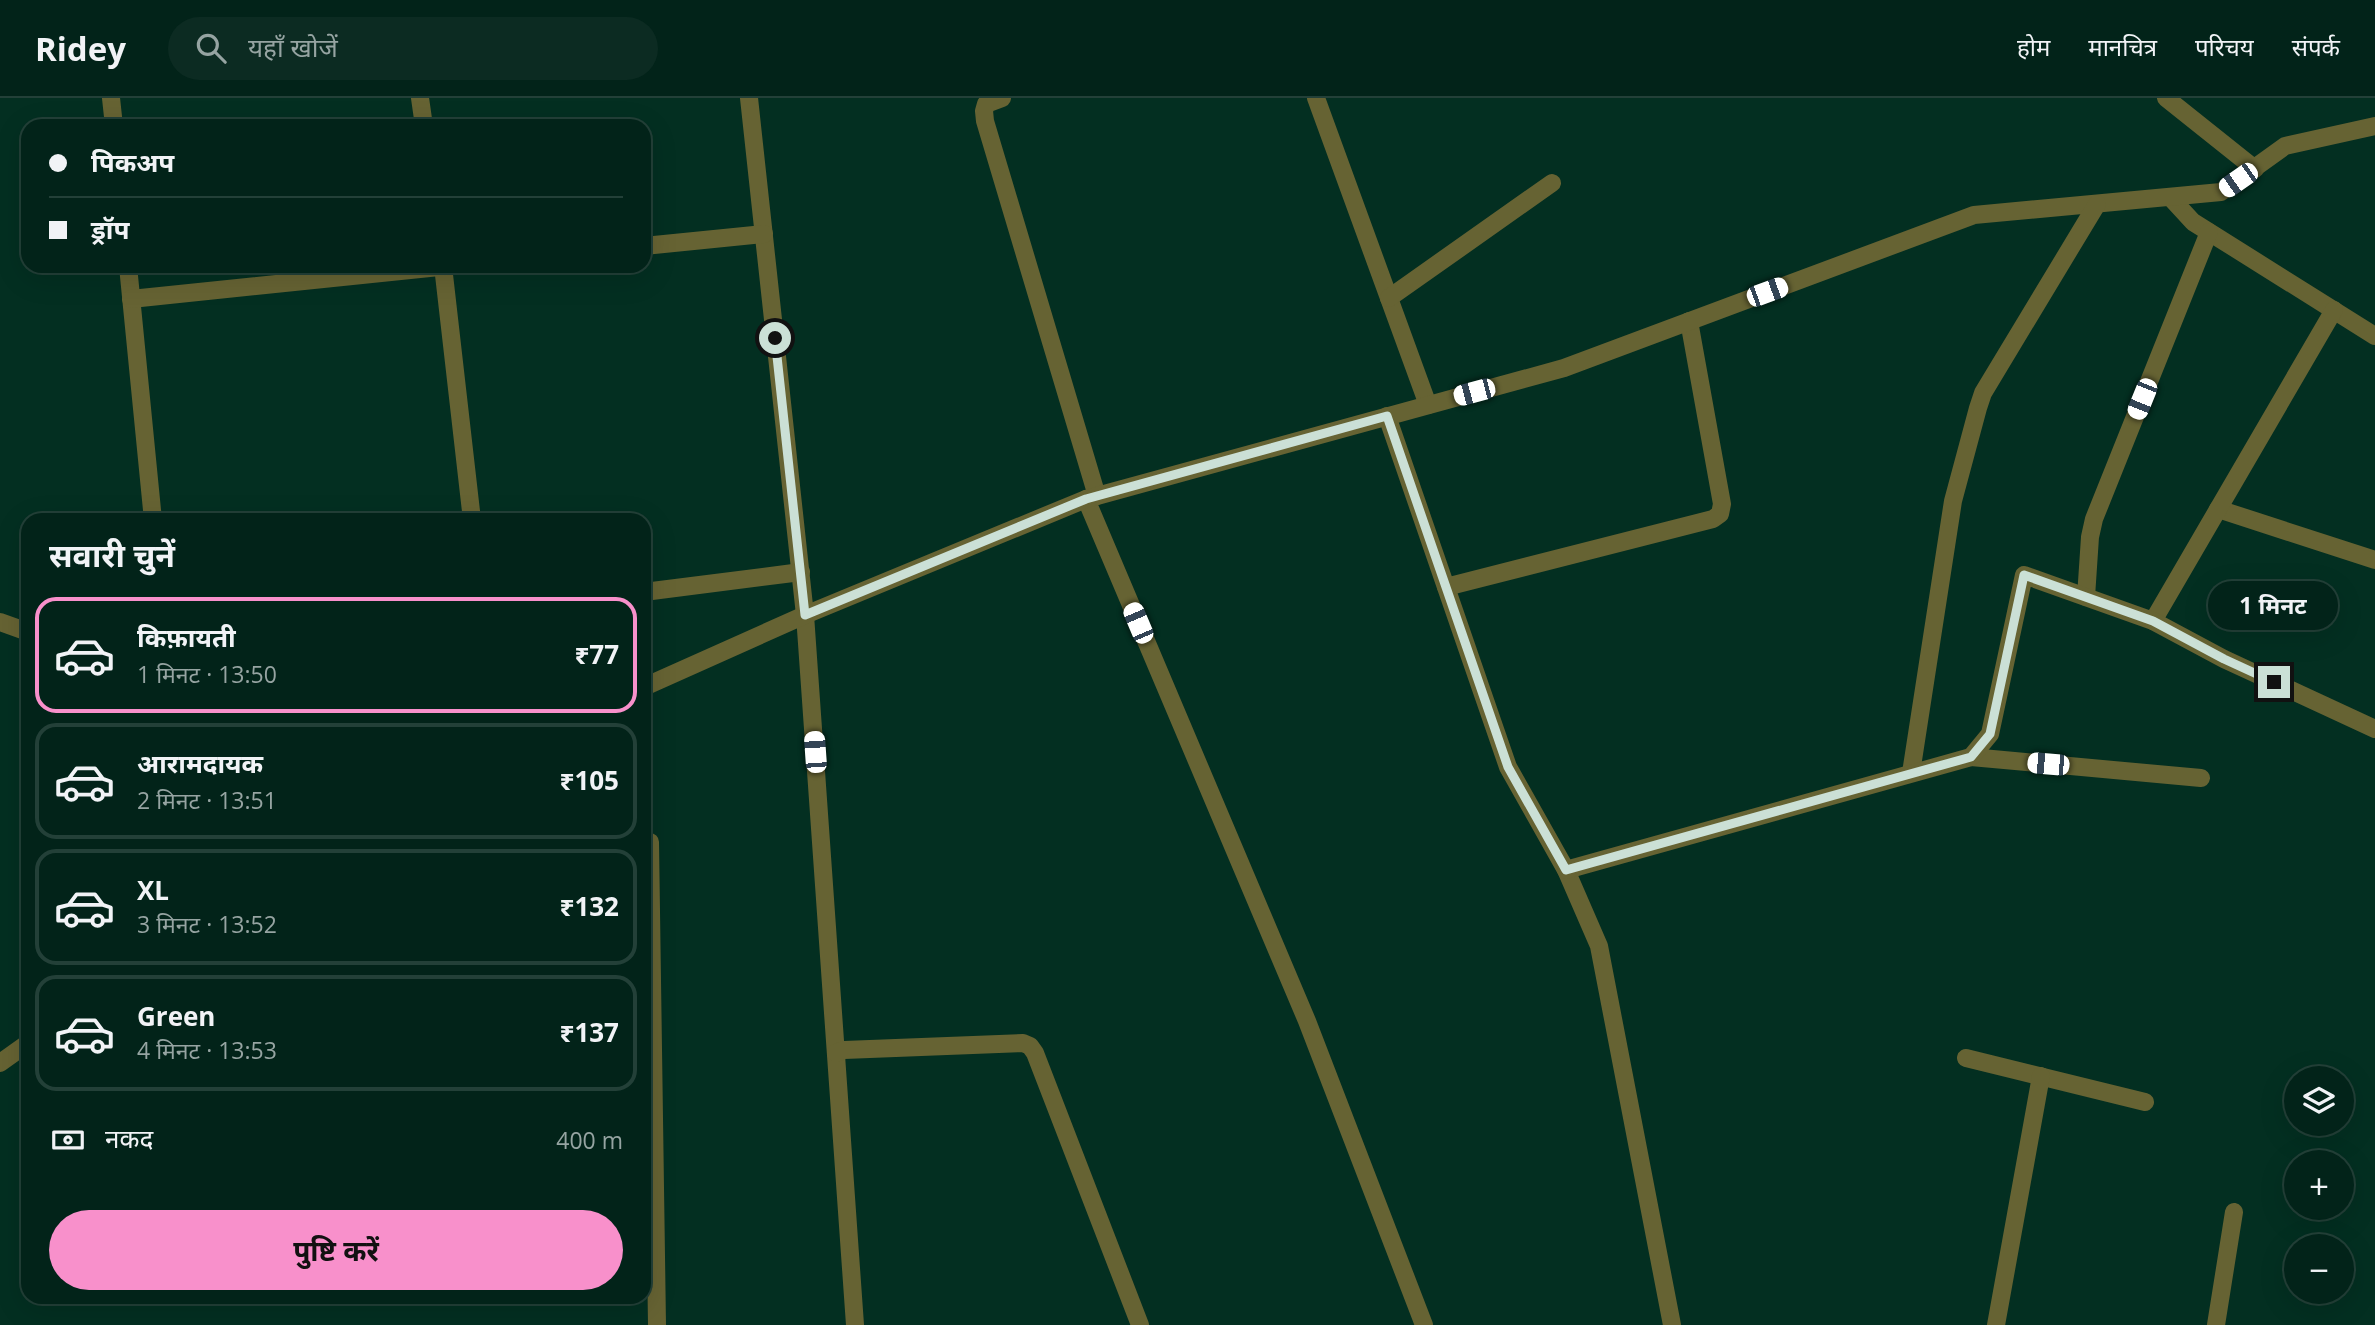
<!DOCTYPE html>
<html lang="hi">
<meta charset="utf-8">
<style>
body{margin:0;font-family:"Open Sans","Noto Sans Devanagari",sans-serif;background:#0c2b22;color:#f1f3f6;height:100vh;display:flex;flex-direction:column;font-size:26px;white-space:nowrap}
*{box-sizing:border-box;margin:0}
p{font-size:23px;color:#96a4a2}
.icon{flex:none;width:38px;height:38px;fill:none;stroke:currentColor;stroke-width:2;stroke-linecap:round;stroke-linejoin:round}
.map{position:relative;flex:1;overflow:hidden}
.drawer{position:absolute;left:21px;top:415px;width:630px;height:791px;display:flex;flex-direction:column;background:#022319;border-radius:21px;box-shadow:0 7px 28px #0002,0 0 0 2px #234038}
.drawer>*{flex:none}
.top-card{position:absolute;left:21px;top:21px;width:630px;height:154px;border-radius:21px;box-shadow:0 7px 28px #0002,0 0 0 2px #234038;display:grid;align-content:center;height:154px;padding:0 28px;background:#022319}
.tools{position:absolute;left:2284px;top:968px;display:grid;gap:14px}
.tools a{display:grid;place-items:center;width:70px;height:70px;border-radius:50%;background:#022319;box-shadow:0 7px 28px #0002,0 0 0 2px #234038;font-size:35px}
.end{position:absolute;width:32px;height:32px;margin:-16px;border:9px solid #cbe0d6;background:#111;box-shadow:0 0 0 4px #111}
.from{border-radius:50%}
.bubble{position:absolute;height:49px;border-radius:24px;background:#022319;box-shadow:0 7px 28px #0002,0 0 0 2px #234038;font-size:23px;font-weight:700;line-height:49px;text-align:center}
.car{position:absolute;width:21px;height:42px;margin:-21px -10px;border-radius:9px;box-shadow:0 0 5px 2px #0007;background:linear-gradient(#fff 24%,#345 0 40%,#fff 0 76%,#345 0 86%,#fff 0)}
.top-card b{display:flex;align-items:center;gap:24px;height:66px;font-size:26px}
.top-card b+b{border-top:2px solid #234038}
.top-card i{width:18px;height:18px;background:#f1f3f6}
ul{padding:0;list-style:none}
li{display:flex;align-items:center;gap:21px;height:116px;margin:0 14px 10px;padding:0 14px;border:4px solid #234038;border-radius:21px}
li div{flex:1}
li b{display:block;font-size:26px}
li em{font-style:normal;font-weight:700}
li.current{border-color:#f890cb}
li>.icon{width:63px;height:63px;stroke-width:1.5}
h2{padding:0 28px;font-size:32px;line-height:84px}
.pay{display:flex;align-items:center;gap:18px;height:77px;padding:0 28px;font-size:26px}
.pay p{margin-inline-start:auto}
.cta{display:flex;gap:14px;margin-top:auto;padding:14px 28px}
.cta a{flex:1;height:80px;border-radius:42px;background:#f890cb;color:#111;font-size:28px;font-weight:700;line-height:80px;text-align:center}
header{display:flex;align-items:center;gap:42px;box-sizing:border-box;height:98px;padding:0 35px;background:#022319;border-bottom:2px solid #234038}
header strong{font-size:33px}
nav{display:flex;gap:38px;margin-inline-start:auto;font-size:24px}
.search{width:490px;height:63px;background:#0c2b22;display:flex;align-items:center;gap:18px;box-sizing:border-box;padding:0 24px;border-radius:38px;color:#96a4a2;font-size:26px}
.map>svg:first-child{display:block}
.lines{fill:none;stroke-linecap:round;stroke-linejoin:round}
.minor{stroke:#666333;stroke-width:18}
.route{stroke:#cbe0d6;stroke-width:9}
</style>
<header>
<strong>Ridey</strong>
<div class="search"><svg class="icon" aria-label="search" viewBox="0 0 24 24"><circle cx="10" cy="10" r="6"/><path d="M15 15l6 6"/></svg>यहाँ खोजें</div>
<nav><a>होम</a><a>मानचित्र</a><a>परिचय</a><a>संपर्क</a></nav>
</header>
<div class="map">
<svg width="2375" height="1227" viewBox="0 0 2375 1227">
<rect width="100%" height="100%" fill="#032f21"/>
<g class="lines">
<g class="minor">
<polyline points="111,0 114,28"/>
<polyline points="420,0 424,28"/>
<polyline points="749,0 805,517 855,1227"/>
<polyline points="1002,0 986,6 984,13 985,23 1097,398"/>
<polyline points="1316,0 1428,307"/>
<polyline points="2166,0 2255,71"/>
<polyline points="2170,99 2193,124 2375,238"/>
<polyline points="644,148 764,136"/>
<polyline points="128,168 153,422"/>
<polyline points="443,168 472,422"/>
<polyline points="1389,200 1552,85"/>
<polyline points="131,201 449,168"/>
<polyline points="1387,318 1508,669 1566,772 1599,848 1672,1227"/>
<polyline points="1086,401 1307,923 1424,1227"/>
<polyline points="2218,411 2375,462"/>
<polyline points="1446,489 1713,421 1720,416 1722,406 1689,223"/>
<polyline points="644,494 801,474"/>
<polyline points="2086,499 2090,439 2094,421 2209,134"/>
<polyline points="2153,523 2334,212"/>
<polyline points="0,524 28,534"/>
<polyline points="644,589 805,517 1086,401 1564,270 1974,117 2221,94 2285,48 2375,28"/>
<polyline points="1971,659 2201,680"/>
<polyline points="1911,675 1953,403 1978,310 1983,295 2097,106"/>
<polyline points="650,744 657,1227"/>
<polyline points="1566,772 1971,659 1990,636 2024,477 2153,523 2224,561 2375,631"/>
<polyline points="836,955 844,952 1023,945 1030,948 1035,955 1140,1227"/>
<polyline points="1966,960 2145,1004"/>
<polyline points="0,965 28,945"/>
<polyline points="1996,1227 2041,978"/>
<polyline points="2216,1227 2234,1114"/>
</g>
</g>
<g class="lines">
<polyline class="route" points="775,240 805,517 1086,401 1387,318 1508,669 1566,772 1971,659 1990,636 2024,477 2153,523 2224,561 2274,584"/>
</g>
</svg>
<div class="tools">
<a><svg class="icon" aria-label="layers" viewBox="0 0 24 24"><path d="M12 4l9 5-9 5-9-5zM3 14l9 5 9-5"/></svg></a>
<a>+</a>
<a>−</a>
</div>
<i class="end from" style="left:775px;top:240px"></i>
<i class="end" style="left:2274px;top:584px"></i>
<div class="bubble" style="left:2208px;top:483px;width:130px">1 मिनट</div>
<i class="car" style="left:2238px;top:82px;rotate:235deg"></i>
<i class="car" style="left:1767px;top:194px;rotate:70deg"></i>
<i class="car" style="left:1474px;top:294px;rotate:255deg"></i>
<i class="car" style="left:2142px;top:301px;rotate:202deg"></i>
<i class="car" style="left:1138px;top:525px;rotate:337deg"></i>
<i class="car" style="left:815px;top:654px;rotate:356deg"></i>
<i class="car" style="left:2048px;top:666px;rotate:275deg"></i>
<div class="top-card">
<b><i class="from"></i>पिकअप</b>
<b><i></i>ड्रॉप</b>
</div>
<section class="drawer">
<h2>सवारी चुनें</h2>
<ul>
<li class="current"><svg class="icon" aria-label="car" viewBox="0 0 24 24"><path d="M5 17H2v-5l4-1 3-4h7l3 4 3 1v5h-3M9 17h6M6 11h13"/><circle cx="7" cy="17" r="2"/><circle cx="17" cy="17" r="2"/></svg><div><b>किफ़ायती</b><p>1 मिनट · 13:50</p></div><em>₹77</em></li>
<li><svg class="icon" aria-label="car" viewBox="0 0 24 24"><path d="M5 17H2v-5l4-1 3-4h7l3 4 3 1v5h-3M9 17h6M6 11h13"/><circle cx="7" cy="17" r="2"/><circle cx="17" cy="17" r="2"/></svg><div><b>आरामदायक</b><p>2 मिनट · 13:51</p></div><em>₹105</em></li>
<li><svg class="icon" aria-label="car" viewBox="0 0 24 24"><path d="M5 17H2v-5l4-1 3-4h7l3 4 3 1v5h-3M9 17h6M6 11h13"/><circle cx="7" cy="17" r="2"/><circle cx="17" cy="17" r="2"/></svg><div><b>XL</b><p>3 मिनट · 13:52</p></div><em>₹132</em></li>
<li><svg class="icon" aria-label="car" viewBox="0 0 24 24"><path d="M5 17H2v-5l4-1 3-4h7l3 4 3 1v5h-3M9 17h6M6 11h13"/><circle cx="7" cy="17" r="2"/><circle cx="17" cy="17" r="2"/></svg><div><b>Green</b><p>4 मिनट · 13:53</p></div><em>₹137</em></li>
</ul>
<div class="pay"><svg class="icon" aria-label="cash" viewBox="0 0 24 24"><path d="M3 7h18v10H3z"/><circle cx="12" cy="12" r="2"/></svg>नकद<p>400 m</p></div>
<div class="cta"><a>पुष्टि करें</a></div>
</section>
</div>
